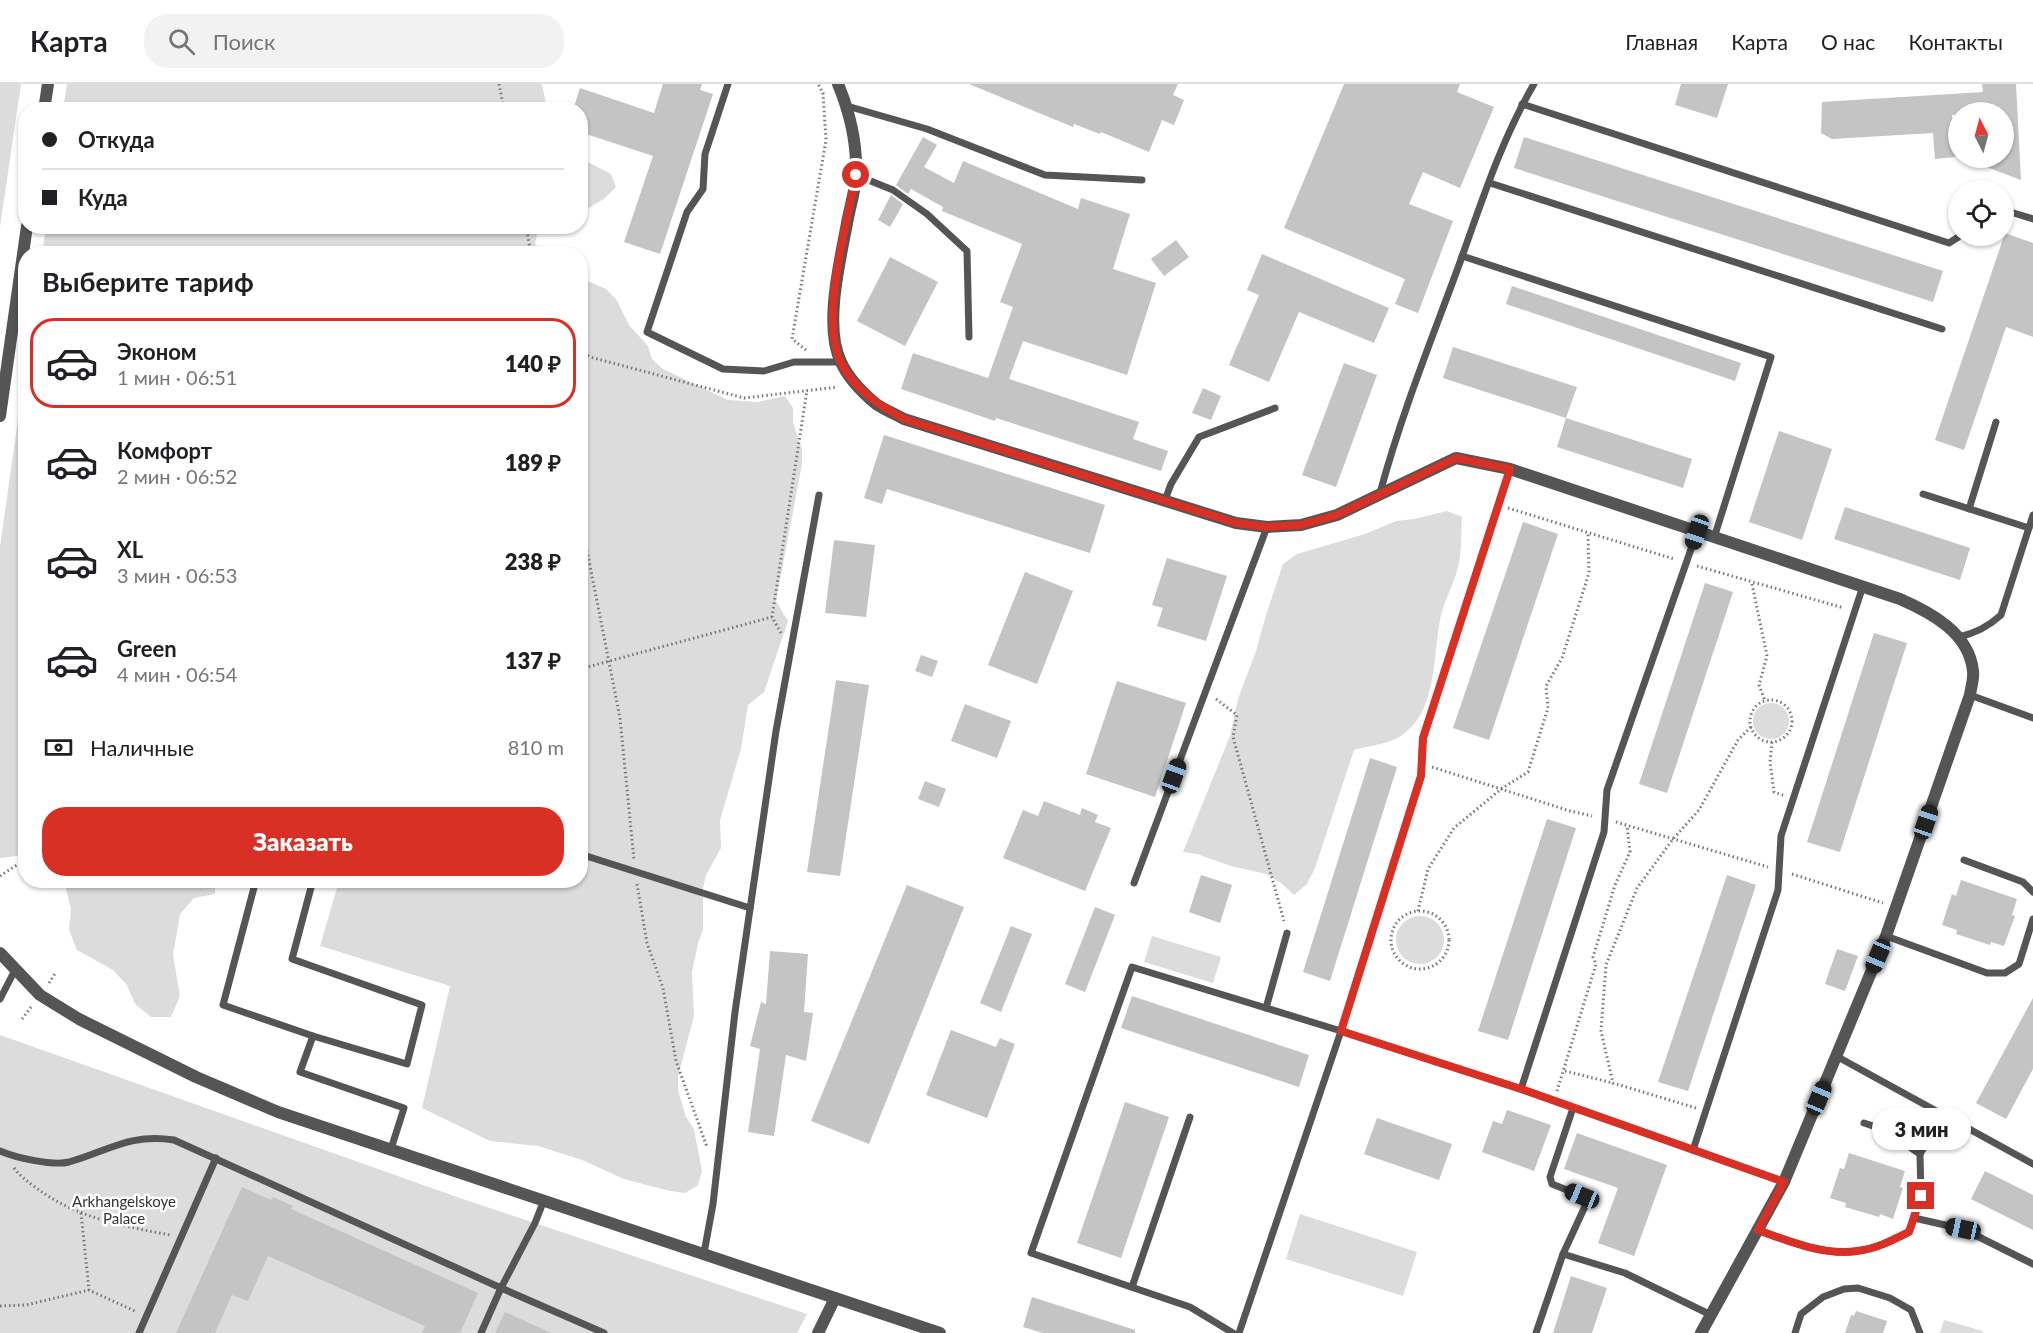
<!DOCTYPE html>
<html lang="ru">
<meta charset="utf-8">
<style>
body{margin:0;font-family:Lato,sans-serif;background:#f2f2f2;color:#202124;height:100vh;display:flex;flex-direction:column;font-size:22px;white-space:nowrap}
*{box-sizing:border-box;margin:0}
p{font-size:20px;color:#757577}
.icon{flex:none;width:33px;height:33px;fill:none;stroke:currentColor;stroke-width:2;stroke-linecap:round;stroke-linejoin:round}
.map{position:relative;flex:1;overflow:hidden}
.drawer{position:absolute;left:18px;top:162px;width:570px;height:642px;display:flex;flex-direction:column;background:#fff;border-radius:24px;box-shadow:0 2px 4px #0004}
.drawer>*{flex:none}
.top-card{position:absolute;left:18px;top:18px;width:570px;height:132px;border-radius:24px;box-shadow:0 2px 4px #0004;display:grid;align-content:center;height:132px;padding:0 24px;background:#fff}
.needle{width:39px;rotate:354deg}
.buttons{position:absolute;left:1948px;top:18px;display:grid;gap:12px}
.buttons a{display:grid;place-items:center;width:66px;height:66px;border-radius:50%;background:#fff;box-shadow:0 2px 4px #0004;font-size:30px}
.end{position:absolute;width:27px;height:27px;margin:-14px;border:8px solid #d93025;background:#fff;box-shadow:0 0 0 3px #fff}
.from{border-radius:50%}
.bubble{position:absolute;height:42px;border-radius:21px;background:#fff;box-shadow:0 2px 4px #0004;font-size:20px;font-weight:800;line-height:42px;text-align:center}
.car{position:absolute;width:18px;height:36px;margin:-18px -9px;border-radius:8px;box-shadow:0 0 4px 2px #0007;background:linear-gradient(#222 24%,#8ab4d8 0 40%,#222 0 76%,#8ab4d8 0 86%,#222 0)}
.top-card b{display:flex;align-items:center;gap:21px;height:57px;font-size:22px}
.top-card b+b{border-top:2px solid #e0e0e0}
.top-card i{width:15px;height:15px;background:#202124}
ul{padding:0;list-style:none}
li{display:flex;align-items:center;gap:18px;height:90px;margin:0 12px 9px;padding:0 12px;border:3px solid transparent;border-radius:24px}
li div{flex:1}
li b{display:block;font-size:22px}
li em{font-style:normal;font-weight:800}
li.current{border-color:#d93025}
li>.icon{width:54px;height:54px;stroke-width:1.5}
h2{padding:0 24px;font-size:27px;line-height:72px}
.pay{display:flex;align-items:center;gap:15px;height:66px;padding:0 24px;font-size:22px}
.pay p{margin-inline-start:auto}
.cta{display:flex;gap:12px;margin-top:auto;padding:12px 24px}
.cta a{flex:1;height:69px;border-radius:24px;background:#d93025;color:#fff;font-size:24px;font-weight:800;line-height:69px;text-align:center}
header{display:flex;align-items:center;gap:36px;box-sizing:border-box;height:84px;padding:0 30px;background:#fff;border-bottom:2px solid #e0e0e0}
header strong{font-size:28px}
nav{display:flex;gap:33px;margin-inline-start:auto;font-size:21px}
.search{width:420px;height:54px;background:#f2f2f2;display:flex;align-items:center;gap:15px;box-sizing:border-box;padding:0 21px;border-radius:24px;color:#757577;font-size:22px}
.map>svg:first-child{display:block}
.green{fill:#dcdcdc}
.building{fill:#c4c4c4}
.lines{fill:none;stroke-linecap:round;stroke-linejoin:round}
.path{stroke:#777;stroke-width:3;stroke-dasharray:1.5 3;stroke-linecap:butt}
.service{stroke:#555;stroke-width:7}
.minor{stroke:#555;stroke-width:12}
.tertiary{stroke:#555;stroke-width:12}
.route{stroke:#d93025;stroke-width:8}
.labels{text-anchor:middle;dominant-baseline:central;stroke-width:5;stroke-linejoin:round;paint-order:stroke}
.park-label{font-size:15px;fill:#333;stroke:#fff}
</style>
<header>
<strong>Карта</strong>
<div class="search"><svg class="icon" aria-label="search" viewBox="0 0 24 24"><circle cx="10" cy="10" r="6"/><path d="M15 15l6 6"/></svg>Поиск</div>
<nav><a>Главная</a><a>Карта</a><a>О нас</a><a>Контакты</a></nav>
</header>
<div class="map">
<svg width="2033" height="1249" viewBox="0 0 2033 1249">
<rect width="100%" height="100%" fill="#fff"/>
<g class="green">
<polygon points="0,0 21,0 0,143"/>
<polygon points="67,0 542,0 547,25 63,25"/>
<polygon points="580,74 611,90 616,103 605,114 581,129"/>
<polygon points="46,143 541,143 538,146 535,160 546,169 42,169"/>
<polygon points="581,194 606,205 616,215 629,241 648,262 652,275 663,285 728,316 758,318 785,312 793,324 793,338 802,366 802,380 776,517 788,537 764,608 748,621 741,665 720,736 721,764 706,791 703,804 703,846 698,859 692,888 694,932 678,992 678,1006 686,1033 694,1045 702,1087 698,1101 685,1109 670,1107 624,1095 582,1076 538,1062 490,1057 422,1024 450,902 320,862 339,797 580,796"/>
<polygon points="25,286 25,771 0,774 0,463"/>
<path d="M1447 427 1462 433C1461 450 1462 467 1458 483 1454 501 1443 518 1440 536 1433 571 1437 623 1406 648 1393 660 1371 661 1354 666L1315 784 1307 800 1294 811 1281 799 1266 790 1231 782 1197 770 1183 768 1230 652 1238 615 1256 567 1266 531 1283 480 1297 470 1365 450 1396 437 1414 435Z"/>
<circle cx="1771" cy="637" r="18"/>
<polygon points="64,797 215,797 215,810 194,814 180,830 173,871 180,912 171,933 151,933 135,920 127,901 113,886 77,866 69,846 71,825"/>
<circle cx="1420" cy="856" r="24"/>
<polygon points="1152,852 1221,873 1213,899 1144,878"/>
<polygon points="0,951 457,1113 807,1230 797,1249 0,1249"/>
<polygon points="1300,1130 1417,1168 1403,1212 1286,1175"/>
<polygon points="1944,1236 1983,1247 1982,1249 1940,1249"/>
</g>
<g class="building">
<polygon points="663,0 702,0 700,6 713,10 660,170 624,158 653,72 580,48 580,26 573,26 580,4 654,29"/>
<polygon points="969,0 1178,0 1173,11 1184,16 1174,41 1162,36 1149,68 1101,48 1100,50 1074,40 1073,43"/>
<polygon points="1344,0 1460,0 1457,8 1494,23 1460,104 1423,88 1409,120 1453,137 1418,229 1395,220 1405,195 1284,144"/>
<polygon points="1681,0 1728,0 1717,34 1675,21"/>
<polygon points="1982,0 2016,0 2021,96 1965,75 2004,74 2004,28 1959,28 1959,30 1952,31 1955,73 1935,75 1933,49 1832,55 1821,49 1822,18 1983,8"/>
<polygon points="923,53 937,61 924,83 954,99 963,77 1078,125 1081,114 1130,130 1113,185 1156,199 1127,291 1023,257 1009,295 1139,338 1133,355 1168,367 1161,387 996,334 995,337 901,305 913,269 988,294 1013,223 1000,218 1022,160 942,127 943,123 911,105 908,110 896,101"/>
<polygon points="1524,53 1943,187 1933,218 1514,84"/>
<polygon points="891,111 903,120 890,143 878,136"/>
<polygon points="2005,149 2033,159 2033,253 2006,243 1964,366 1935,356"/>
<polygon points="1176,156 1189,173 1164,192 1151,175"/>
<polygon points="1262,170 1389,224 1374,259 1299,228 1269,298 1229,281 1259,211 1247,206"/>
<polygon points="890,173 938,198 905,262 857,237"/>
<polygon points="1512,202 1741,279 1735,297 1506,220"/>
<polygon points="1453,263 1577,303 1566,334 1443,294"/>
<polygon points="1344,279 1377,291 1336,403 1302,391"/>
<polygon points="1203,304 1221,312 1211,336 1192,329"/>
<polygon points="1566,334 1692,375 1683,404 1557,363"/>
<polygon points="1779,347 1832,365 1802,456 1749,438"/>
<polygon points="884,351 1105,421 1090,469 887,405 882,420 864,414"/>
<polygon points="1845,423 1970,464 1960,496 1834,455"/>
<polygon points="1523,438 1558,450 1489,656 1453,644"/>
<polygon points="834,456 875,461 866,533 825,529"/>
<polygon points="1167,474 1227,492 1206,557 1157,542 1163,524 1152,521"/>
<polygon points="1025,488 1073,507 1037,600 988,581"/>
<polygon points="1705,499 1733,508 1667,709 1639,700"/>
<polygon points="1874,549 1907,559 1840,768 1807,758"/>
<polygon points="921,571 938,577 932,593 915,587"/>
<polygon points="836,596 869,601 840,792 807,788"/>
<polygon points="1117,597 1186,619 1155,713 1086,690"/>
<polygon points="965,620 1011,637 997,674 951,657"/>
<polygon points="1370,674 1397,683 1330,897 1303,888"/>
<polygon points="925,697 946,705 939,723 918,715"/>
<polygon points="1044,717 1080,731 1082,724 1098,731 1095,738 1111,744 1085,807 1003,774 1023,726 1038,732"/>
<polygon points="1547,735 1576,744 1508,956 1478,947"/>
<polygon points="1201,791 1232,801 1220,839 1189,828"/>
<polygon points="1727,791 1756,801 1688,1007 1658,998"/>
<polygon points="1961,796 2017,815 2012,831 2015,832 2004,862 1991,858 1990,861 1956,850 1957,846 1942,841 1952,810 1956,812"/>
<polygon points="907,801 964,823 869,1060 811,1037"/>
<polygon points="1095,823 1115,831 1085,908 1065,900"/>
<polygon points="1011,842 1032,850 1001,928 980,919"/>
<polygon points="1837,865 1858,872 1845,907 1825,900"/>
<polygon points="770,867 808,870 804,928 813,929 806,977 786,971 774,1052 748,1048 760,965 750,962 761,918 766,920"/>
<polygon points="1132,912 1309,971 1299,1003 1121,944"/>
<polygon points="2033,914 2033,985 2006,1035 1976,1019"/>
<polygon points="951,946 996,963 1000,954 1015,960 987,1034 926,1011"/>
<polygon points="1125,1018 1169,1033 1121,1174 1077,1159"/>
<polygon points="1507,1026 1551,1041 1534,1087 1482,1068 1493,1037 1502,1040"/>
<polygon points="1377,1034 1452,1060 1439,1096 1364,1070"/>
<polygon points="1577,1049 1667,1081 1634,1172 1598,1159 1618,1104 1564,1085"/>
<polygon points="1849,1069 1905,1087 1900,1103 1903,1104 1893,1135 1880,1130 1879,1133 1845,1123 1846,1119 1830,1114 1840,1084 1844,1085"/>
<polygon points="1985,1087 2033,1111 2033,1146 1971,1115"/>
<polygon points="242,1103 271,1116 273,1113 293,1122 291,1125 478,1209 460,1249 422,1249 425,1242 268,1172 248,1217 232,1211 215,1249 176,1249"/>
<polygon points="1571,1192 1607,1204 1592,1249 1553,1249"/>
<polygon points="1032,1213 1135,1246 1135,1249 1043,1249 1023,1243"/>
<polygon points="1856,1227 1887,1237 1883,1249 1845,1249 1851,1231 1854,1232"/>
<polygon points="505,1228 551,1249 495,1249"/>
</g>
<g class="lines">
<g class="path">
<polyline points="499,0 504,26"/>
<polyline points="526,142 531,170"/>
<polyline points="806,266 792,255 826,56 823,9 818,0"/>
<polyline points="580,267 590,273 744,314 838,303"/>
<polyline points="1508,424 1674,475"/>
<polyline points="580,431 620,634 634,776"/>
<polyline points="1697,482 1844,524"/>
<polyline points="1752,500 1767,572 1759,601 1765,617"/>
<polyline points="781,549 772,533 807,306"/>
<polyline points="580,585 772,533"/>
<polyline points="1216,615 1237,631 1233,653 1284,837"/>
<circle cx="1771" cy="637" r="21"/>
<polyline points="1772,658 1770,678 1774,708 1783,711"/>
<polyline points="1432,683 1570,727 1592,732"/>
<polyline points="1616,738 1768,783"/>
<polyline points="1792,790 1883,819"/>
<polyline points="0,792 26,775"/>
<polyline points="637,800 647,859 663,904 676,977 707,1063"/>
<polyline points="1418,827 1428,785 1454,744 1501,705 1528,688 1548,624 1546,602 1562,574 1589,489 1588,448"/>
<circle cx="1420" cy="856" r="29"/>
<polyline points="49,899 56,888"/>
<polyline points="22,935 31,923"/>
<polyline points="1565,987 1613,999"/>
<polyline points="1557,1007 1596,880 1593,873 1615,801 1630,768 1627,742"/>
<polyline points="1696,1024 1613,999 1601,947 1606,881 1637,804 1673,755 1699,726 1738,656 1751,643"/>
<path d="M14 1084C20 1092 27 1097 35 1103 74 1133 122 1142 170 1151"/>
<polyline points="81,1129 89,1206 137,1228"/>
<polyline points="0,1222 26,1221 89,1206"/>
</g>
<g class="service">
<polyline points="728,0 705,70 703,105 687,128 647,248 723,285 764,287 794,278 841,278"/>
<polyline points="1522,20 1949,159 1960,152"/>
<polyline points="847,22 927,45 1045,91 1142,96"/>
<polyline points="856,91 893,106 927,130 967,167 969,253"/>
<polyline points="1490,99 1942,245"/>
<polyline points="2004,126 2033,135"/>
<polyline points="1462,172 1771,273 1714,454"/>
<path d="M1380 409C1401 331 1431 257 1459 181 1481 120 1501 56 1534 0"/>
<polyline points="1923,410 2029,444"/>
<polyline points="1165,416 1171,400 1199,353 1275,324"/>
<polyline points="1969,425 1996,338"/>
<path d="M1959 553C1976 549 1988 543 2001 531L2033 431"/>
<polyline points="1970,611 2033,634"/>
<polyline points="580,770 750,824"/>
<polyline points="1964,776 2023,798 2033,808"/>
<polyline points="256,796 223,921 313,952 300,988 404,1024 391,1065"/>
<polyline points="1134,799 1267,443"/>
<polyline points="1886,852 1987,889 2005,889 2019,880 2033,835"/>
<polyline points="0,915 15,886"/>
<polyline points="1266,924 1287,849"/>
<polyline points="313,952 407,980 422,921 292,875 313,796"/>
<polyline points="1836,972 2033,1080"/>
<polyline points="1521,1005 1604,748 1607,706 1697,448"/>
<polyline points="1864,1039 1885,1046 1920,1070"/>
<polyline points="1693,1066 1778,806 1781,752 1863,502"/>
<path d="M0 1067C16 1074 53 1082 69 1078 108 1067 130 1049 174 1056L501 1204 535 1139 544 1116"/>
<polyline points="1914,1134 1963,1145 2033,1180"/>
<path d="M1758 1146C1788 1157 1824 1172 1857 1167 1876 1165 1893 1156 1909 1148L1921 1112 1920 1070 1944 1031"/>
<polyline points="704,1169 713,1120 735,928 776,647 819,411"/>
<polyline points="1563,1170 1625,1189 1711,1231"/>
<polyline points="1132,1203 1190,1033"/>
<polyline points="139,1249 216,1074"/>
<polyline points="481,1249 501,1204 604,1249"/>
<polyline points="1233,1249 1190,1223 1031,1169 1132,883 1341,947 1521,1005 1784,1098"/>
<polyline points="1239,1249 1341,947 1421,692 1423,654 1510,385"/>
<polyline points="1536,1249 1563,1170 1587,1118 1582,1112 1552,1100 1550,1093 1573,1024"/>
<polyline points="1795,1249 1801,1230 1823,1213 1844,1205 1858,1204 1890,1214 1911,1226 1920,1249"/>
</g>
<g class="minor">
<path d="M838 0C850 29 857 58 856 89 856 104 851 119 848 134 841 173 823 242 841 278 848 294 863 309 876 320 885 326 895 330 904 335L1236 439 1267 443 1301 441 1337 431 1456 374 1510 385 1900 515C1932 529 1969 549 1973 587 1974 595 1971 603 1970 611L1886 852 1784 1098 1701 1249"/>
<polyline points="818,1249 835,1214"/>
</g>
<g class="tertiary">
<polyline points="44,26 48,0"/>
<polyline points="0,332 27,142"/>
<polyline points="0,869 40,911 79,935 196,993 278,1028 940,1249"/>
</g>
</g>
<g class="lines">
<path class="route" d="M856 91C847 138 820 233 840 277 853 305 879 321 904 335L1236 439 1267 443 1301 441 1337 431 1456 374 1510 385 1423 654 1421 692 1341 947 1521 1005 1784 1098 1758 1146C1788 1157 1824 1172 1857 1167 1876 1165 1893 1156 1909 1148L1921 1112"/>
</g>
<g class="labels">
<g class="park-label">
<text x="124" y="1117">Arkhangelskoye<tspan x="124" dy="17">Palace</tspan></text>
</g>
</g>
</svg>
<div class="buttons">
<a><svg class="needle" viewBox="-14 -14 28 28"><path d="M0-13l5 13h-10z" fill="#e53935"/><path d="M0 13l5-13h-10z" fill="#757577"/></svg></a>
<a><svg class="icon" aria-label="locate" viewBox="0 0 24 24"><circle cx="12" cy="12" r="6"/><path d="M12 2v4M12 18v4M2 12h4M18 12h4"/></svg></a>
</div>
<i class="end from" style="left:856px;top:91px"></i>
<i class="end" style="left:1921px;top:1112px"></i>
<div class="bubble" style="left:1872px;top:1024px;width:99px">3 мин</div>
<i class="car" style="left:1697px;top:448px;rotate:199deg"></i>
<i class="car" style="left:1174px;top:692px;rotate:20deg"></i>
<i class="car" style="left:1926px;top:738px;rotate:19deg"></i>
<i class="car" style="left:1878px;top:872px;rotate:203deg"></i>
<i class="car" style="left:1819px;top:1014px;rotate:23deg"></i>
<i class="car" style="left:1582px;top:1112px;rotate:292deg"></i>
<i class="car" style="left:1963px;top:1145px;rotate:282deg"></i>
<div class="top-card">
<b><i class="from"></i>Откуда</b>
<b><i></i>Куда</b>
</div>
<section class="drawer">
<h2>Выберите тариф</h2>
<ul>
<li class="current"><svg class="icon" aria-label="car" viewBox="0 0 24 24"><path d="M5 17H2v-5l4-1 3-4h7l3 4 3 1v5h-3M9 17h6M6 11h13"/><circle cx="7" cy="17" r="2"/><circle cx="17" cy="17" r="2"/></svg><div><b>Эконом</b><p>1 мин · 06:51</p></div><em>140 ₽</em></li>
<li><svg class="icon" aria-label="car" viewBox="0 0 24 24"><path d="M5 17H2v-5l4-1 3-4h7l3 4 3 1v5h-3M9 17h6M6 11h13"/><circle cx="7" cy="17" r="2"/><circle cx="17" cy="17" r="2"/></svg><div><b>Комфорт</b><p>2 мин · 06:52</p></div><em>189 ₽</em></li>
<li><svg class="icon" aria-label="car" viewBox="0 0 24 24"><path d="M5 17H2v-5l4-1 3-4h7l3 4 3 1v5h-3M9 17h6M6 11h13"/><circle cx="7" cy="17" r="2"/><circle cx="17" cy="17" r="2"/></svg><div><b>XL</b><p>3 мин · 06:53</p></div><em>238 ₽</em></li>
<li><svg class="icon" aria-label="car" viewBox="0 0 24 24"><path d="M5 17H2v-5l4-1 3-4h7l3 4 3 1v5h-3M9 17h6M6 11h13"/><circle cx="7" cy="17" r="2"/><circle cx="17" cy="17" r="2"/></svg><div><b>Green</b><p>4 мин · 06:54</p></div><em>137 ₽</em></li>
</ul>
<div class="pay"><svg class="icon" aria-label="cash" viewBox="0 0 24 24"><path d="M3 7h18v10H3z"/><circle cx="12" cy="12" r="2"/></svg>Наличные<p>810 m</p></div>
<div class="cta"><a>Заказать</a></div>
</section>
</div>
